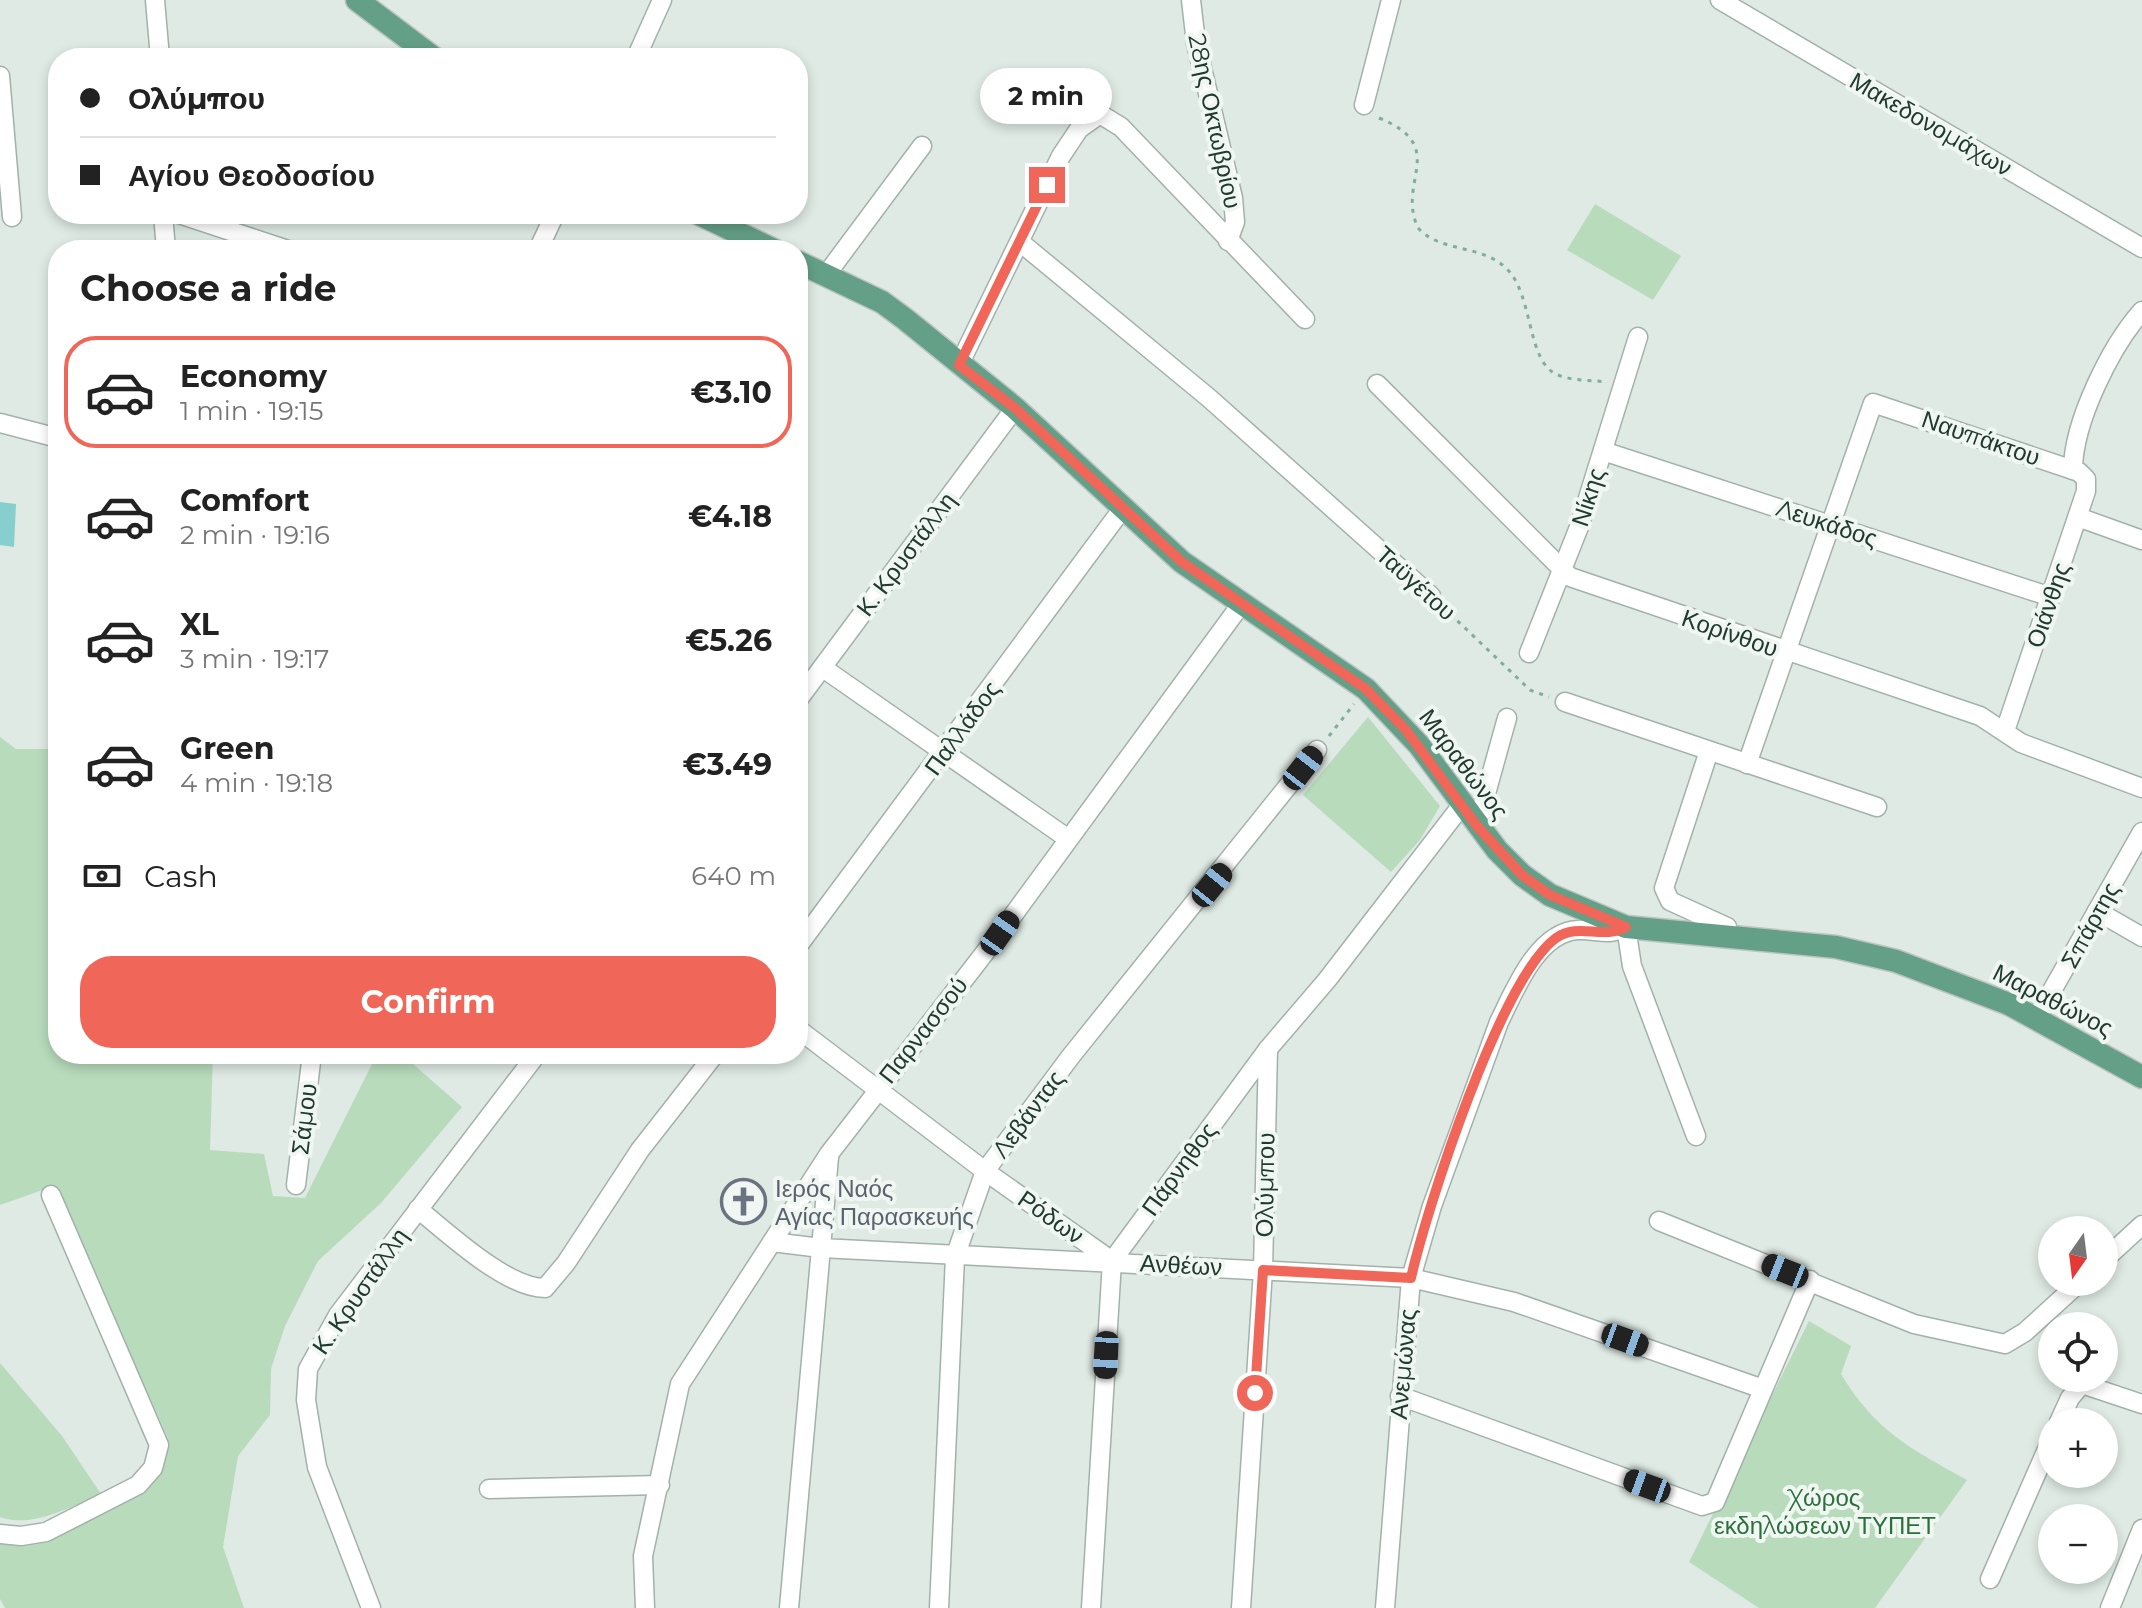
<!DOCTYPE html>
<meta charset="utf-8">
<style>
body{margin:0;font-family:Montserrat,sans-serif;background:#f2f2f2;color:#222;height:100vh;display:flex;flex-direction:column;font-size:30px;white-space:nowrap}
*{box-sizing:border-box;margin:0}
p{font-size:26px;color:#767676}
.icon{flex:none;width:44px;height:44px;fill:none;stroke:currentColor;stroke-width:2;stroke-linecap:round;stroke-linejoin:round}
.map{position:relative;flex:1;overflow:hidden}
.drawer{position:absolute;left:48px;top:240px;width:760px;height:824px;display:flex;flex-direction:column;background:#fff;border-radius:32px;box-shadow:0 4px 12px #0003}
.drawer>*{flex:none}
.hud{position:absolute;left:48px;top:48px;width:760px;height:176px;border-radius:32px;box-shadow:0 4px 12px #0003;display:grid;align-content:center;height:176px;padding:0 32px;background:#fff}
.needle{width:52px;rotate:194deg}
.controls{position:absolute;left:2038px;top:1216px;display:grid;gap:16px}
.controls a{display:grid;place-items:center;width:80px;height:80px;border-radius:50%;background:#fff;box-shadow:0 4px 12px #0003;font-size:40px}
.end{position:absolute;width:36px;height:36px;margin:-18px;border:10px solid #f06658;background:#fff;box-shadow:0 0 0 4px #fff}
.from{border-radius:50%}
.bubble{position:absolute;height:56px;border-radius:28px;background:#fff;box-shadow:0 4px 12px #0003;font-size:26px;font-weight:700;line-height:56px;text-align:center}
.car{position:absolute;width:24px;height:48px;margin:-24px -12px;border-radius:10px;box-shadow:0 0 6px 2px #0007;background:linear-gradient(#222 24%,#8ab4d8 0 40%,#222 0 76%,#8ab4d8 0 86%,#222 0)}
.hud b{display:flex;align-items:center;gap:28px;height:76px;font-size:30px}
.hud b+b{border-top:2px solid #e0e0e0}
.hud i{width:20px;height:20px;background:#222}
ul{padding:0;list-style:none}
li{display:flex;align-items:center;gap:24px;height:112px;margin:0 16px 12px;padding:0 16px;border:4px solid transparent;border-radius:32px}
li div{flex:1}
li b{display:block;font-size:30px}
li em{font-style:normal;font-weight:700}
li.on{border-color:#f06658}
li>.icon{width:72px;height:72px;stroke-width:1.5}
h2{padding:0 32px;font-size:36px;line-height:96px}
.pay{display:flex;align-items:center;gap:20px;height:88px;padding:0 32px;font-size:30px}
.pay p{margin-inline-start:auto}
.button{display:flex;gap:16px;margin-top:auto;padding:16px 32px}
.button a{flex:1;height:92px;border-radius:32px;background:#f06658;color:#fff;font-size:32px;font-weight:700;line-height:92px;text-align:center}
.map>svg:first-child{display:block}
.green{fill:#b8dbbc}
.water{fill:#87cfcf}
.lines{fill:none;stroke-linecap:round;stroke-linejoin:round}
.minor-casing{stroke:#a2b2aa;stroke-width:21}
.major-casing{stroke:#bcc4c1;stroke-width:25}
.path{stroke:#80ae98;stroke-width:3;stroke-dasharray:4 6;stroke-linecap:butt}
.minor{stroke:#fff;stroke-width:18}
.major{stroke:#649f87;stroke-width:22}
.route{stroke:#f06658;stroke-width:10}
.labels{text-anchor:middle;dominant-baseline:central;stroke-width:8;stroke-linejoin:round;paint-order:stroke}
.street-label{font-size:24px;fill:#213a2f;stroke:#f0f7f2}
.worship-label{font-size:24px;fill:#5b616d;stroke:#f0f7f2;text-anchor:start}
.park-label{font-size:24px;fill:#2b703c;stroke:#f0f7f2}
</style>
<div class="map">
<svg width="2142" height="1608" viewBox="0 0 2142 1608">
<rect width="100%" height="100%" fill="#dfeae4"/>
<g class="green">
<polygon points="1595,204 1681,256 1653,300 1567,250"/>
<polygon points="1368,717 1440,806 1420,840 1391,872 1303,795"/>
<polygon points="0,737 16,749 58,749 58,1054 213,1054 210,1150 264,1154 273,1196 305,1198 377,1054 419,1054 413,1064 462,1107 381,1203 318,1261 285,1326 271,1369 270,1415 238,1456 223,1547 244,1608 5,1608 0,1599 0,1541 147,1486 165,1462 168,1438 54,1186 0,1205"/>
<path d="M1809 1321 1851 1346 1841 1374C1876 1432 1910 1448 1967 1480L1875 1608H1759L1689 1562Z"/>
<path d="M0 1363 62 1436 101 1494C72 1506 32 1529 0 1517Z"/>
</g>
<polygon class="water" points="0,502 16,504 14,547 0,545"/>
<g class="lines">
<defs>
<g id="minor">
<polyline points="155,0 160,58"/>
<polyline points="1191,0 1196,43 1233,198 1235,222 1228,241"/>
<polyline points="1720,0 2142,248"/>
<polyline points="636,58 662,0"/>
<polyline points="0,76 12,217"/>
<polyline points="1364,105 1391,0"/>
<polyline points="163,214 166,250"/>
<polyline points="179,214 288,250"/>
<polyline points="1020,242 1209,398 1431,596"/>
<polyline points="538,250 555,214"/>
<polyline points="826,275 922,146"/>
<polyline points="959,365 1061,156 1079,129 1100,114 1121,127 1305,319"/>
<polyline points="1377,384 1570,577 1980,716 2021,743 2142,788"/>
<polyline points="0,423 58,438"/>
<polyline points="1603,451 2051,597"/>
<path d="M2073 470C2073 422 2111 346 2142 311"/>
<polyline points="2078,517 2142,540"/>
<polyline points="1529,653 1579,527 1638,337"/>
<polyline points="823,668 1067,838"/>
<polyline points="798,700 1015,408"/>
<polyline points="1565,702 1877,807"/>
<polyline points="1709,751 1664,888 1670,901 1727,927 1728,937"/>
<polyline points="1747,764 1873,403 2079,472 2086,479 2086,491 2005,731"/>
<polyline points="1477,826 1507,718"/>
<polyline points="2097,911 2142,937"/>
<polyline points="798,946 1123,508"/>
<polyline points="2037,1017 2142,832"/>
<polyline points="798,1029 985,1171 1112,1261"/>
<polyline points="829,1157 821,1248 1411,1278 1514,1302 1763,1389"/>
<polyline points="296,1185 312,1054"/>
<path d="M418 1209C448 1233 506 1288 545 1288L566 1263 640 1150 715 1054"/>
<polyline points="1659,1221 1914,1324 2005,1344 2025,1332 2080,1282"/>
<polyline points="772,1242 821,1248 789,1608"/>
<polyline points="2104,1260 2142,1225"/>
<polyline points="1400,1396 1702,1506 1715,1502 1810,1280"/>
<polyline points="2059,1422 2070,1398 2082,1384 2142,1404"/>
<polyline points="489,1489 660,1485"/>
<polyline points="0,1534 21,1536 46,1532 138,1485 153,1468 159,1445 51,1195"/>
<polyline points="1990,1579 2052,1438"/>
<polyline points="371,1608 317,1467 306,1400 308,1369 338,1315 537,1054"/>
<polyline points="645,1608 643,1556 680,1384 829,1154 1000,933 1242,603"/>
<polyline points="939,1608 955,1257 985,1171 1071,1056 1317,750"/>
<polyline points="1091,1608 1112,1261 1268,1049 1327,980 1462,805"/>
<polyline points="1241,1608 1263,1270 1268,1049"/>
<path d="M1385 1608 1411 1278 1432 1206 1499 1022C1514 992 1537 932 1578 930 1597 929 1607 937 1626 927L1632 966 1696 1136"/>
<polyline points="2110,1608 2142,1529"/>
</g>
<g id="major">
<polyline points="357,0 434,58"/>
<polyline points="699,214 774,250"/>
<polyline points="798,262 882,302 905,319 1015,408 1182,562 1366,689 1419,745 1497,850 1522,875 1550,895 1626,927 1836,947 1896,961 2009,1004 2142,1077"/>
</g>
</defs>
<use href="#minor" class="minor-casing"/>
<use href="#major" class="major-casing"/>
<g class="path">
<path d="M1379 118C1450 147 1396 181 1418 228 1441 253 1481 244 1506 268 1534 294 1526 363 1558 375 1573 381 1591 380 1607 382"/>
<polyline points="1443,607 1530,690 1549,697"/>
<polyline points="1329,736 1354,704"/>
</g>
<use href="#minor" class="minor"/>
<use href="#major" class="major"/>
</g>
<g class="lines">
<path class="route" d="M1047 185 959 365 1015 408 1182 562 1366 689 1406 730 1477 826 1522 875 1550 895 1626 927C1602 940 1579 922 1556 938 1501 978 1427 1207 1411 1278L1263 1270 1255 1393"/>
</g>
<defs>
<symbol id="church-ring" viewBox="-11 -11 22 22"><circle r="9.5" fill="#f0f7f2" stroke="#6b7280" stroke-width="1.5"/><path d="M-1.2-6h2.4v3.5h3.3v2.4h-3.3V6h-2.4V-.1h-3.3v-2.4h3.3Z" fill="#6b7280"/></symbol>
</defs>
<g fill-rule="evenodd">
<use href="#church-ring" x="718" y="1176" width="51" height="51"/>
</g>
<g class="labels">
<g class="street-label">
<text transform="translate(1215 121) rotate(78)">28ης Οκτωβρίου</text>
<text transform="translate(1931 124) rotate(30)">Μακεδονομάχων</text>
<text transform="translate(1981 438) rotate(19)">Ναυπάκτου</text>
<text transform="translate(1588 497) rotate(-72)">Νίκης</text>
<text transform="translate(1827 523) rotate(18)">Λευκάδος</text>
<text transform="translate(906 554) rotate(-53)">Κ. Κρυστάλλη</text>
<text transform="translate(1416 583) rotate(42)">Ταϋγέτου</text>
<text transform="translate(2048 605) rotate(-71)">Οιάνθης</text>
<text transform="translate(1730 633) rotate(19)">Κορίνθου</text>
<text transform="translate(962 728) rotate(-54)">Παλλάδος</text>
<text transform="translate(1464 764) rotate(53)">Μαραθώνος</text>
<text transform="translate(2090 925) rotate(-61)">Σπάρτης</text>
<text transform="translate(2053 1000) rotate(27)">Μαραθώνος</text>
<text transform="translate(923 1030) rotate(-52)">Παρνασσού</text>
<text transform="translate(1028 1114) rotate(-53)">Λεβάντας</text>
<text transform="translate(304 1119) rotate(-83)">Σάμου</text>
<text transform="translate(1179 1169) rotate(-54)">Πάρνηθος</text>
<text transform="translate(1265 1185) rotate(-89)">Ολύμπου</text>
<text transform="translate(1051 1217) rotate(35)">Ρόδων</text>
<text transform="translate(1181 1265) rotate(3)">Ανθέων</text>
<text transform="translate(360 1291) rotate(-55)">Κ. Κρυστάλλη</text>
<text transform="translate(1403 1364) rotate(-85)">Ανεμώνας</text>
</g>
<g class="worship-label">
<text x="775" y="1188">Ιερός Ναός<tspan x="775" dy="28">Αγίας Παρασκευής</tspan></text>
</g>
<g class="park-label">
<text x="1825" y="1497">Χώρος<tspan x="1825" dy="28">εκδηλώσεων ΤΥΠΕΤ</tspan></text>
</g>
</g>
</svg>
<div class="controls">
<a><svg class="needle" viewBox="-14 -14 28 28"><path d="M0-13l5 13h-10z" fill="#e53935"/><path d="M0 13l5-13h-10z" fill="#767676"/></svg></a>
<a><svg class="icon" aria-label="locate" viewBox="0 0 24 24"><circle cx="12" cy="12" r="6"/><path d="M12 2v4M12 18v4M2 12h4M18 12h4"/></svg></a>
<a>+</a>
<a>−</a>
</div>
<i class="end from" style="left:1255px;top:1393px"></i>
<i class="end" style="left:1047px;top:185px"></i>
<div class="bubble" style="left:980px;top:68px;width:132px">2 min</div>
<i class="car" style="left:1303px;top:768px;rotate:38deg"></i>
<i class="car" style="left:1212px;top:885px;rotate:39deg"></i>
<i class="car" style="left:1000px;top:933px;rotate:35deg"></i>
<i class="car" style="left:1785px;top:1271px;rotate:292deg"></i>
<i class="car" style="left:1625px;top:1340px;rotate:110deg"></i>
<i class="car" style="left:1106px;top:1355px;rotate:183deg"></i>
<i class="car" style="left:1647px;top:1486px;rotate:290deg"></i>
<div class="hud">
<b><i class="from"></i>Ολύμπου</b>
<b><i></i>Αγίου Θεοδοσίου</b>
</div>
<section class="drawer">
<h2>Choose a ride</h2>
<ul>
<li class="on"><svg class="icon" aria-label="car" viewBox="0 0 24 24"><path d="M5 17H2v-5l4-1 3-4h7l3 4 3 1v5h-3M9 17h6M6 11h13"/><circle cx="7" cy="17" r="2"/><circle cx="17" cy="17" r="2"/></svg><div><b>Economy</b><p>1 min · 19:15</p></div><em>€3.10</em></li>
<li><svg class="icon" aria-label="car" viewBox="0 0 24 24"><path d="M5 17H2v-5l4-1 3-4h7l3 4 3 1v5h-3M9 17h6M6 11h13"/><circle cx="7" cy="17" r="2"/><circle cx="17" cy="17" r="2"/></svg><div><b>Comfort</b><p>2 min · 19:16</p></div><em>€4.18</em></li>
<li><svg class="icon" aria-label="car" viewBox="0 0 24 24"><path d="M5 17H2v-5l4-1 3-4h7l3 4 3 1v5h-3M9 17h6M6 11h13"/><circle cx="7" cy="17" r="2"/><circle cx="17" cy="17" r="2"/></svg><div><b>XL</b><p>3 min · 19:17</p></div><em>€5.26</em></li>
<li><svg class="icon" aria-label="car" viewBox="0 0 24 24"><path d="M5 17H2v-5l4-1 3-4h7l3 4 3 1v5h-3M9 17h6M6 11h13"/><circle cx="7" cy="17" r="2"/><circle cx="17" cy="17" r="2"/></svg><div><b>Green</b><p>4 min · 19:18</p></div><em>€3.49</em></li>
</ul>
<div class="pay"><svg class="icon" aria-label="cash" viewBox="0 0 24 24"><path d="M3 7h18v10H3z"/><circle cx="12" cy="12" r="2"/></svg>Cash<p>640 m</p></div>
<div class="button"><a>Confirm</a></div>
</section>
</div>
